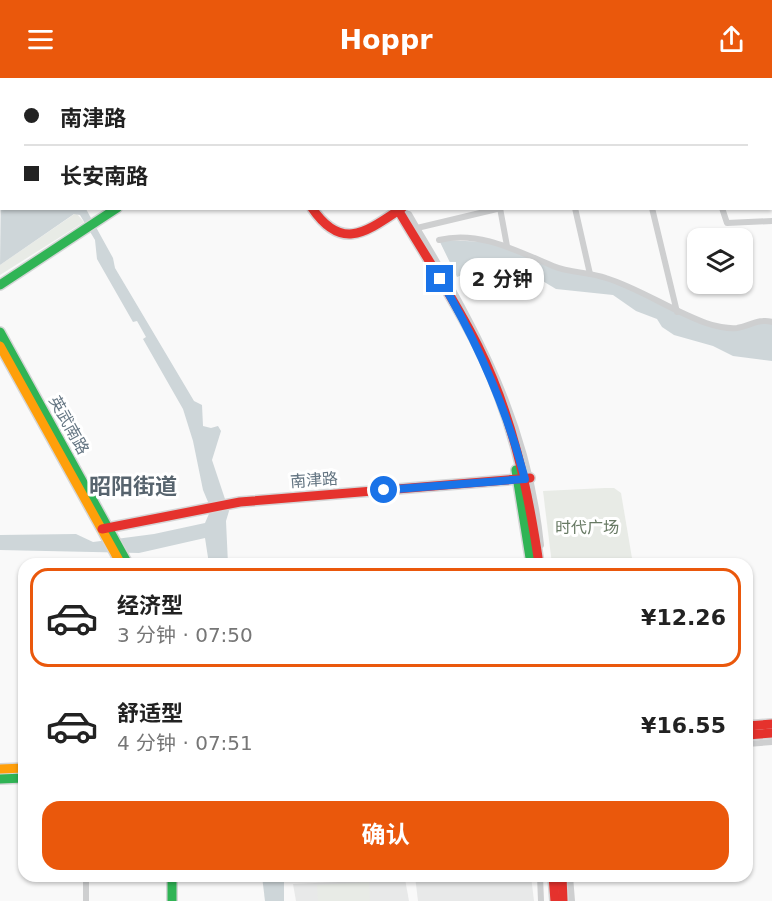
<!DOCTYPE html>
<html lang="zh">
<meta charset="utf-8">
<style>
body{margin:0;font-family:"DejaVu Sans","Noto Sans SC",sans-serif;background:#f6f6f6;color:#222;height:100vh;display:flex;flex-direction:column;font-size:22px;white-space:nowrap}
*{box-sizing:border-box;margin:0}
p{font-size:20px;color:#767676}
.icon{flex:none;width:33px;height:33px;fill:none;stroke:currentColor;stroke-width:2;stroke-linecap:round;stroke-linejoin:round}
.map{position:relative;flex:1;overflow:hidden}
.sheet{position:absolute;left:18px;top:480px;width:735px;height:324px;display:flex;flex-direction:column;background:#fff;border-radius:18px;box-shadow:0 2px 4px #0004}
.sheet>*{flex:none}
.hud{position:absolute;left:0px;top:0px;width:772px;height:132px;box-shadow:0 2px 4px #0004;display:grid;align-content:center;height:132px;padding:0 24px;background:#fff}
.fabs{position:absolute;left:687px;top:150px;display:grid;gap:12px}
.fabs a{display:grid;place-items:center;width:66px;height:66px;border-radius:12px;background:#fff;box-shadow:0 2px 4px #0004;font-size:30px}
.end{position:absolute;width:27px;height:27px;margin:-14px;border:8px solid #1a73e8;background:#fff;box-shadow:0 0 0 3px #fff}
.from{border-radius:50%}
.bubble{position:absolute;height:42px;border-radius:18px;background:#fff;box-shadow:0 2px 4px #0004;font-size:20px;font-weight:700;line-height:42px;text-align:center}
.hud b{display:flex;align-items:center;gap:21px;height:57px;font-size:22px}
.hud b+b{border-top:2px solid #e0e0e0}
.hud i{width:15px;height:15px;background:#222}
ul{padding:10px 0 0;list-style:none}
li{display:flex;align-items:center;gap:18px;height:99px;margin:0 12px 9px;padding:0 12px;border:3px solid transparent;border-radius:18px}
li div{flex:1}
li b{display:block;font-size:22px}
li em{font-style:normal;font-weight:700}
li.current{border-color:#ea580c}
li>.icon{width:54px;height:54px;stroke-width:1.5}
.button{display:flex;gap:12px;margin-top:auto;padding:12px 24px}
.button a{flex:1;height:69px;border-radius:18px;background:#ea580c;color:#fff;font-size:24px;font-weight:700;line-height:69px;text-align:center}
header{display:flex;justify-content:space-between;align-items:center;height:78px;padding:0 24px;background:#ea580c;color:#fff;font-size:27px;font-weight:700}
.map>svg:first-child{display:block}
.built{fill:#e8e9e9}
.green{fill:#e8ebe6}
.water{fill:#ced6d9}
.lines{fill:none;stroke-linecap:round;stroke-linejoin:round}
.fast-casing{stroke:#d5d6d7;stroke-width:12}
.slow-casing{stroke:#d5d6d7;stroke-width:12}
.jam-casing{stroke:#d5d6d7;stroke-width:12}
.street{stroke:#cecfd0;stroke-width:6}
.fast{stroke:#30b455;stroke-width:9}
.slow{stroke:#ff9f0a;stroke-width:9}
.jam{stroke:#e5322d;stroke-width:9}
.fast-bridge-casing{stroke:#d5d6d7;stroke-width:14;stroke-linecap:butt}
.fast-bridge{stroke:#30b455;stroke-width:10}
.route{stroke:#1a73e8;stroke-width:8}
.labels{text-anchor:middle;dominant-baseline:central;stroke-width:6;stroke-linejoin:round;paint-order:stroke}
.street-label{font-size:16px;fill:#657683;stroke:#fff}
.park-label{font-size:16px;fill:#687a64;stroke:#fff}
.district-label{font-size:22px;font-weight:bold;fill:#57646e;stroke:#fff}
</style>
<header><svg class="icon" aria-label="menu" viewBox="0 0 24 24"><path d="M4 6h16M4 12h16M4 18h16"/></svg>Hoppr<svg class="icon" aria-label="share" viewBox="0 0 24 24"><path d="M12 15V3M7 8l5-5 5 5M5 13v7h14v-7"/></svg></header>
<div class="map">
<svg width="772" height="823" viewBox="0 0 772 823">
<rect width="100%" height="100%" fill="#f9f9f9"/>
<g class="built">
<polygon points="415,798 531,798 534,823 418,823"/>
<polygon points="405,801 409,823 296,823 293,806"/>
</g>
<g class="green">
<polygon points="76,135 84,144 0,197 0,187"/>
<polygon points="605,410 614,410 621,415 633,486 552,486 543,413"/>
<polygon points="369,804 370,823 318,823 317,807"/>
</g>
<g class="water">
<polygon points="159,0 291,0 157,1"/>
<polygon points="1,108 2,130 86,131 113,180 115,190 194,323 202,327 203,348 211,350 218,348 221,353 212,382 229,433 226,443 228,486 209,486 205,460 139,475 0,472 0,457 76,456 93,464 154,456 205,445 211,431 203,412 193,363 183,331 143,261 146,259 137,243 133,244 97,181 95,162 80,137 74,136 0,187"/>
<polygon points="439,162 491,164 555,189 604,199 711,246 735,250 772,244 772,283 733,278 713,268 674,257 662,249 657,241 636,233 613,217 556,211 526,193 475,192 457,199"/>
<polygon points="262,798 280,798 284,803 284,823 265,823"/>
</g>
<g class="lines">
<defs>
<g id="fast">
<polyline points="0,207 117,130"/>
<polyline points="0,254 128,486"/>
<polyline points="516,392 531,486"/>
<polyline points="0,701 24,700"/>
<polyline points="172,798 172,823"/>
</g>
<g id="slow">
<polyline points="320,0 320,2"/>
<polyline points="0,268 121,486"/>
<polyline points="0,691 24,690"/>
</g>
<g id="jam">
<polyline points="390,0 391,2"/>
<path d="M312 130C342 174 366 154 402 130"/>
<path d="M397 130C424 176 454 220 478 268 512 336 528 411 539 486"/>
<polyline points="102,451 240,424 530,400"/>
<polyline points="747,648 772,646"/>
<polyline points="747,657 772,655"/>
<polyline points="553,798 555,823"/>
<polyline points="562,798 563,823"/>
</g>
</defs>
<use href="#fast" class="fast-casing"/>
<use href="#slow" class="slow-casing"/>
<use href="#jam" class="jam-casing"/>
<g class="street">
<polyline points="432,0 433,2"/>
<polyline points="471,0 471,2"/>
<polyline points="545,0 546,2"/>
<polyline points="633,0 633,2"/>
<polyline points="771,69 772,69"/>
<polyline points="500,130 507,168"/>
<polyline points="575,130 590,196"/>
<polyline points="652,130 677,234"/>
<polyline points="722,130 727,145 772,143"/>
<path d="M399 133 409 136 417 150C478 251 529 347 541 467"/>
<polyline points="417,150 501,130"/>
<path d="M439 162C479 152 517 173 553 188 570 195 589 194 606 200 641 211 670 232 706 245 714 248 728 251 737 250 749 248 760 240 772 244"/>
<polyline points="747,666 772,664"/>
<polyline points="86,798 86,823"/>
<polyline points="540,798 541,823"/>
<polyline points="570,798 572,823"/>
</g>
<use href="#fast" class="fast"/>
<use href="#slow" class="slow"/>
<use href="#jam" class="jam"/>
<defs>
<polyline id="fast-bridge" points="311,0 312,2"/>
</defs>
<use href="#fast-bridge" class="fast-bridge-casing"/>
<use href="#fast-bridge" class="fast-bridge"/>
</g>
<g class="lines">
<path class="route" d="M384 412 525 401C506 329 478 265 440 201"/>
</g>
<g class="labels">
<g class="street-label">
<text transform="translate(69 347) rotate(61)">英武南路</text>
<text transform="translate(314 402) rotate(-4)">南津路</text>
</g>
<g class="park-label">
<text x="587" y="449">时代广场</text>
</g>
<g class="district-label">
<text x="133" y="408">昭阳街道</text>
</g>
</g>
</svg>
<div class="fabs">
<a><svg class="icon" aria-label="layers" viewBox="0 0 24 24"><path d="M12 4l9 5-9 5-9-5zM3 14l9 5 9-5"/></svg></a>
</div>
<i class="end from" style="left:384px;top:412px"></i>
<i class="end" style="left:440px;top:201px"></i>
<div class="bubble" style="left:460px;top:180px;width:84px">2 分钟</div>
<div class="hud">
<b><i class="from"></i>南津路</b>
<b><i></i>长安南路</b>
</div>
<section class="sheet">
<ul>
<li class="current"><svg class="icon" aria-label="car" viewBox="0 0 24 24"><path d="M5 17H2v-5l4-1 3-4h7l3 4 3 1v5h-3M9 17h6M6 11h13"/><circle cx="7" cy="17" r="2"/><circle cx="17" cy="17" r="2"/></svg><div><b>经济型</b><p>3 分钟 · 07:50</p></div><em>¥12.26</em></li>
<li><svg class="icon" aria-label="car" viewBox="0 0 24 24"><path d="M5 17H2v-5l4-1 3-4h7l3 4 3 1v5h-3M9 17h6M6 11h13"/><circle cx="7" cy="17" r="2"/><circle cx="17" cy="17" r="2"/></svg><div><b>舒适型</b><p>4 分钟 · 07:51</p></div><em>¥16.55</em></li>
</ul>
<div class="button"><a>确认</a></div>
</section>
</div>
